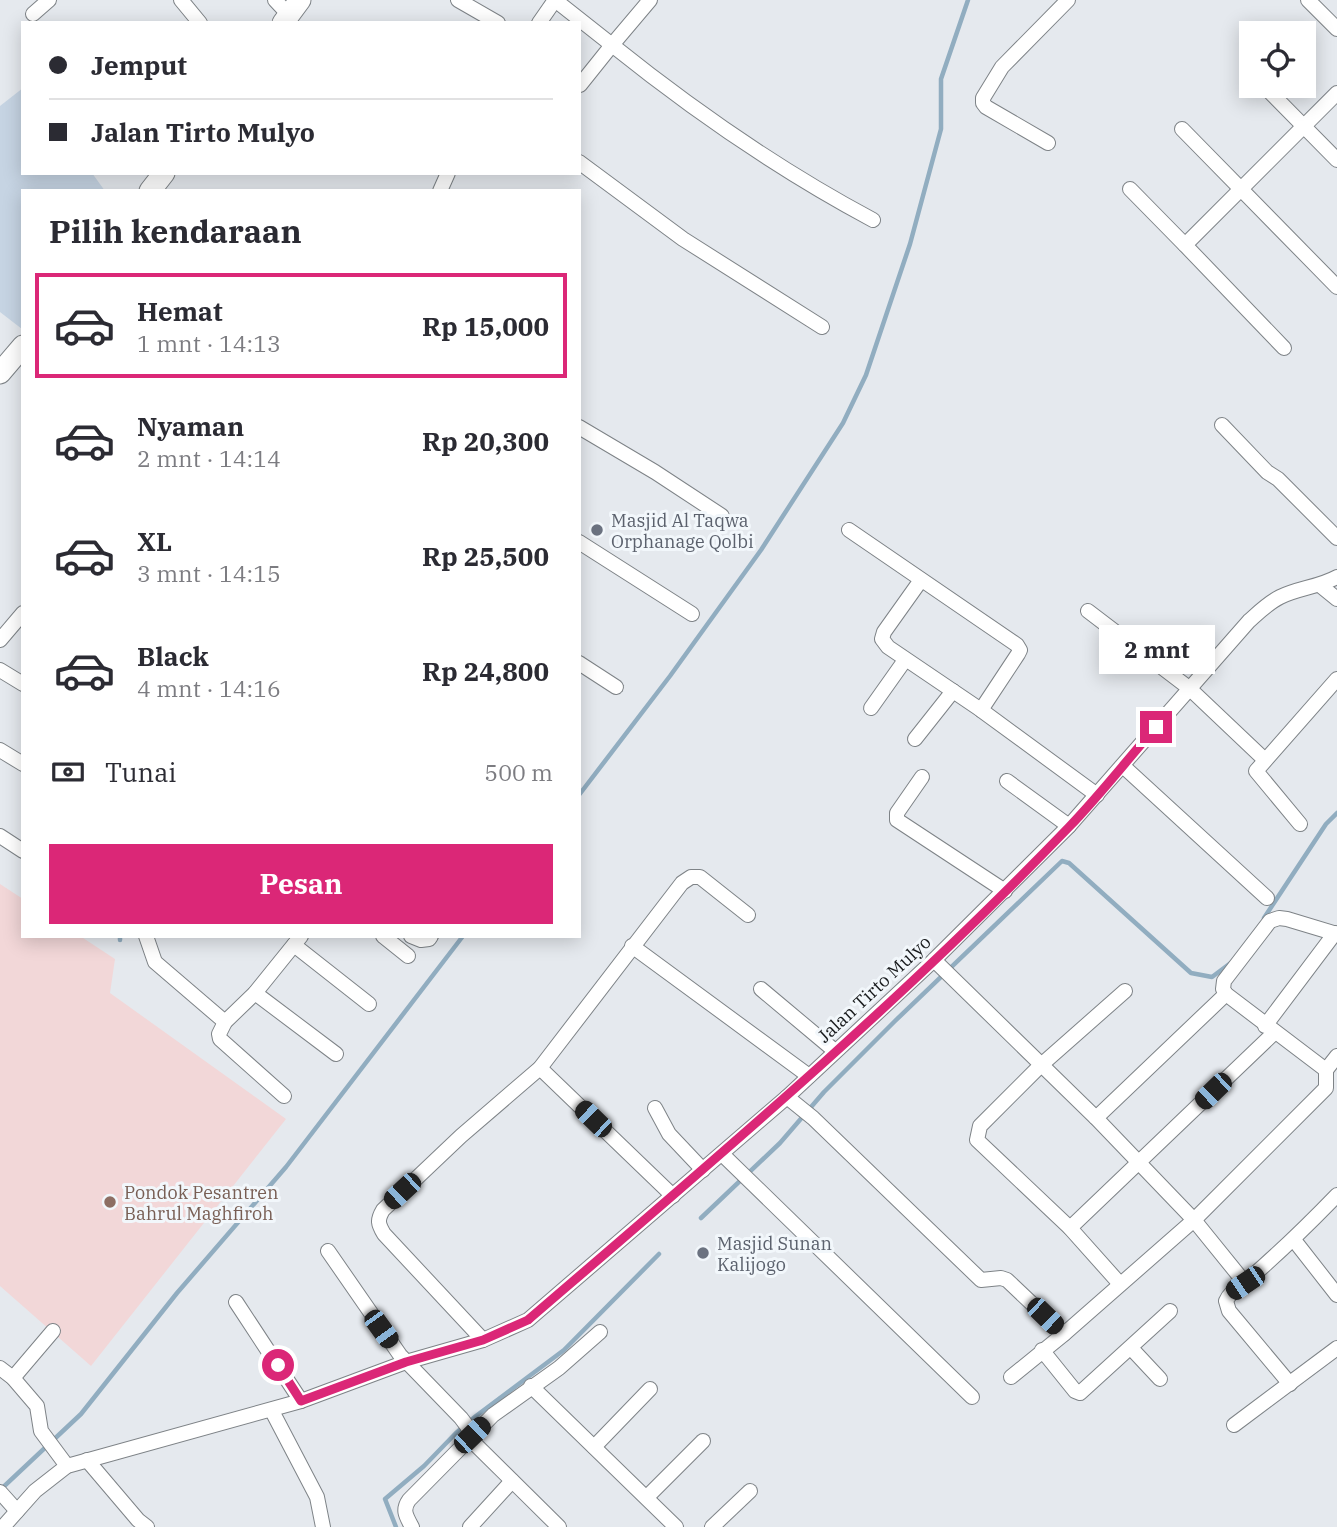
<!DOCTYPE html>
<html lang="id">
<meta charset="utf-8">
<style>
body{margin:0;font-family:"IBM Plex Serif",serif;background:#f2f2f3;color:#2b2b33;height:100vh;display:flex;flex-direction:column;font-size:26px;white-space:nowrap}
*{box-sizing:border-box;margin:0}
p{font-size:23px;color:#7c7c81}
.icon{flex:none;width:38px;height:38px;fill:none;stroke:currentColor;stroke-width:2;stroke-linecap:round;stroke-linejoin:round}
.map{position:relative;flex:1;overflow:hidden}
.drawer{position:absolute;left:21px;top:189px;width:560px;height:749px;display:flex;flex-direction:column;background:#fff;border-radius:0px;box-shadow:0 4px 18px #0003}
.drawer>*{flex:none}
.guide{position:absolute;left:21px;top:21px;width:560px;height:154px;border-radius:0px;box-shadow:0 4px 18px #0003;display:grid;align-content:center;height:154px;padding:0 28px;background:#fff}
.buttons{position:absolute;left:1239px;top:21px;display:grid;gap:14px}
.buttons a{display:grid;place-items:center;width:77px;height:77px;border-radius:0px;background:#fff;box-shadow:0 4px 18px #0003;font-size:35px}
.end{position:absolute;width:32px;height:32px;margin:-16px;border:9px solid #db2777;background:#fff;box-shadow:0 0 0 4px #fff}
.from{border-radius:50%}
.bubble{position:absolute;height:49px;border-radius:0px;background:#fff;box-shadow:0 4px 18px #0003;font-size:23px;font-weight:700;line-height:49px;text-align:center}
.car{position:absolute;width:21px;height:42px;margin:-21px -10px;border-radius:9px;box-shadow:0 0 5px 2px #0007;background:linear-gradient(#222 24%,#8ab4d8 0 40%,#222 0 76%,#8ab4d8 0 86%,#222 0)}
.guide b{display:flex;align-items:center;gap:24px;height:66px;font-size:26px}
.guide b+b{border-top:2px solid #e1e1e2}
.guide i{width:18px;height:18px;background:#2b2b33}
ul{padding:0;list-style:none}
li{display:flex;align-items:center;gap:21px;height:105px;margin:0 14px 10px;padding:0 14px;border:4px solid transparent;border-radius:0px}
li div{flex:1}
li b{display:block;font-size:26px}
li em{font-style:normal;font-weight:700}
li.on{border-color:#db2777}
li>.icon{width:63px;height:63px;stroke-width:1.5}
h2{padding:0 28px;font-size:32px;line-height:84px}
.pay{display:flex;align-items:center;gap:18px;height:77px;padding:0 28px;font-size:26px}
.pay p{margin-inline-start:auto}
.button{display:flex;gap:14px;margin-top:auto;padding:14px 28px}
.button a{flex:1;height:80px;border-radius:0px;background:#db2777;color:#fff;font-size:28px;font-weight:700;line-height:80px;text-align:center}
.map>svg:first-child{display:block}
.education{fill:#f2d7d8}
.green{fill:#c6d4e3}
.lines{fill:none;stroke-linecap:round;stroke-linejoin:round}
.stream{stroke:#91adc0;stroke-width:4.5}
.street-casing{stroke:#7e8387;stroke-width:16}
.secondary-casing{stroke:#7e8387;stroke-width:23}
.street{stroke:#fff;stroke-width:14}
.secondary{stroke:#fff;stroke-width:21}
.route{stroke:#db2777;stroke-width:9}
.worship-dot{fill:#6b7280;stroke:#f2f7fb;stroke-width:2.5}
.education-dot{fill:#8d6e63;stroke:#f2f7fb;stroke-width:2.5}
.labels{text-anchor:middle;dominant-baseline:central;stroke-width:6;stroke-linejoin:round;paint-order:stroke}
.worship-label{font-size:18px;fill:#5b616d;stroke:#f2f7fb;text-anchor:start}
.street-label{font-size:18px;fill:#181a1c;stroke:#f2f7fb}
.education-label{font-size:18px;fill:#785e54;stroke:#f2f7fb;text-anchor:start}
</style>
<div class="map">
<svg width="1337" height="1527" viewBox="0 0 1337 1527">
<rect width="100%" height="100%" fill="#e5e9ee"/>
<polygon class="education" points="0,884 23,899 23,936 80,936 115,959 110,993 286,1119 91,1366 0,1286"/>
<polygon class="green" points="23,88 23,173 92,173 105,191 23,191 22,329 0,312 0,106"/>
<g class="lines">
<g class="stream">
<polyline points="579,795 670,676 761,550 843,423 866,375 910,244 941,129 941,79 968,0"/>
<polyline points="1264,918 1326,824 1337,813"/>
<polyline points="120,940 120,936"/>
<polyline points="701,1218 780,1143 824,1092 895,1021 1062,861 1069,863 1191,973 1212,977 1232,962"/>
<polyline points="0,1490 81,1414 177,1293 286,1167 463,936"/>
<polyline points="396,1527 385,1499 424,1466 456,1433 476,1416 564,1350 659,1254"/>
</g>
<defs>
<g id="street">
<polyline points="181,0 200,23"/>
<polyline points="275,0 289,15"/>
<polyline points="458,0 498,23"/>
<polyline points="555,0 612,45 580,85"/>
<path d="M650 0 612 45C693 110 781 171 873 220"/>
<polyline points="1308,0 1337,29"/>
<polyline points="33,14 49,0"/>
<polyline points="539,23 555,0"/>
<polyline points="1264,86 1337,160"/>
<polyline points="1182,129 1337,287"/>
<polyline points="1048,143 986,107 983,103 983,98 1002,67 1068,0"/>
<polyline points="579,162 683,239 822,327"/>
<polyline points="1130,189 1185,245"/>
<polyline points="440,191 448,173"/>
<polyline points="1284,348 1185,245 1337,93"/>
<polyline points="1222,425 1267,472 1278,479 1337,538"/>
<polyline points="579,427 655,472 722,516"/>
<polyline points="849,530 1017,645 1020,650 1018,654 981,710"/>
<polyline points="579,542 692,614"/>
<polyline points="921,580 884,632 882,639 888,647 981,710 1097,795"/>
<polyline points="1321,586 1337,599"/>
<polyline points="1088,611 1189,688 1265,760"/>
<polyline points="0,640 23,613"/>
<polyline points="579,663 616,687"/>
<polyline points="0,670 23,684"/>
<polyline points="871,708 905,660"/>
<polyline points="915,739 953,691"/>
<polyline points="0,750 23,764"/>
<polyline points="1123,766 1267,898"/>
<polyline points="922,777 897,813 897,820 1005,891"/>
<polyline points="1007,781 1069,826"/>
<polyline points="1300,824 1256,771 1337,679"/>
<polyline points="0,836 23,851"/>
<polyline points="146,936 155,962 225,1022"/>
<polyline points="383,936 408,956"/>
<polyline points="411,936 421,940 429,939 431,936"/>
<polyline points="294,945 369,1004"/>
<polyline points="632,946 809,1076"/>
<polyline points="934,960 1096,1118 1194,1220 1245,1283"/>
<polyline points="761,989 835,1051"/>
<polyline points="255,993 336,1054"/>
<polyline points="1265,1026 1335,933"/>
<polyline points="540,1068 673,1196"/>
<polyline points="1326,1070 1226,994 1223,989 1224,981 1270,921 1279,918 1287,919 1337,934"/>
<polyline points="284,1096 220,1039 219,1034 225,1022 255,993 301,936"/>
<polyline points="787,1097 813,1118 981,1280 1001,1278 1007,1280 1064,1334"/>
<polyline points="655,1108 669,1134 703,1170"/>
<polyline points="1096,1118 1226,994"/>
<polyline points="722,1154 972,1397"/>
<polyline points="1070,1228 1275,1032"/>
<polyline points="1294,1240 1337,1295"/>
<polyline points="328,1251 400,1355 461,1418 467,1426 475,1444 559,1527"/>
<polyline points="1120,1284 1070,1228 977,1140 980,1126 1040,1066 1125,991"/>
<polyline points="236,1302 301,1401"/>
<path d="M483 1340 384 1234C378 1224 377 1220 383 1210L461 1136 540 1068 682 883 691 877H700L748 915"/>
<polyline points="1131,1348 1160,1379"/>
<polyline points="1042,1350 1075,1391 1080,1393 1170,1311"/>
<polyline points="0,1368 13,1378 37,1406 41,1431 67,1466"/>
<polyline points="1011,1377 1064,1334 1194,1220 1326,1088 1326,1070 1337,1056"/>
<polyline points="13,1378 53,1331"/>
<path d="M1290 1384 1229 1311 1226 1301C1230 1291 1241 1287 1249 1279 1280 1252 1309 1224 1337 1195"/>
<polyline points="531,1386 676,1527"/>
<polyline points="272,1411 317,1497 323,1527"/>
<polyline points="1234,1425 1337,1348"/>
<polyline points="594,1447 650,1389"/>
<polyline points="87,1460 138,1520 147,1527"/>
<polyline points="0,1492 17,1511"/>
<polyline points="647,1497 703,1441"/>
<path d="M3 1527 35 1491 67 1466 301 1401 406 1362 483 1340 528 1320 787 1097 934 960 1069 826 1249 621C1259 612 1268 603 1280 597 1298 588 1319 587 1337 577"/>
<path d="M412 1527C406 1516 402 1510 409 1500L493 1415 559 1368 600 1332"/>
<polyline points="470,1527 512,1481"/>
<polyline points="712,1527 750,1491"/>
</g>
<g id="secondary">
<polyline points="283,23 300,0"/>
<polyline points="150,191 164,173"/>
<polyline points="0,373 23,346"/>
</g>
</defs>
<use href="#street" class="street-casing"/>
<use href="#secondary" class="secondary-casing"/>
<use href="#street" class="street"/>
<use href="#secondary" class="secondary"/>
</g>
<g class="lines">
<path class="route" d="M278 1365 301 1401 406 1362 483 1340 528 1320C713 1161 900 1003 1069 827 1100 795 1127 760 1156 727"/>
</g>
<g class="worship-dot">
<circle cx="597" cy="530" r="7"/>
<circle cx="703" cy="1253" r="7"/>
</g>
<circle class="education-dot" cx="110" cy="1202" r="7"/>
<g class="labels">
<g class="worship-label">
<text x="611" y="520">Masjid Al Taqwa<tspan x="611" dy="21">Orphanage Qolbi</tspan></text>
<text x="717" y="1243">Masjid Sunan<tspan x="717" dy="21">Kalijogo</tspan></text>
</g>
<g class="street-label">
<text transform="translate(874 989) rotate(-43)">Jalan Tirto Mulyo</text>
</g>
<g class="education-label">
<text x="124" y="1192">Pondok Pesantren<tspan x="124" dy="21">Bahrul Maghfiroh</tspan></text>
</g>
</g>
</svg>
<div class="buttons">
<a><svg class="icon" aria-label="locate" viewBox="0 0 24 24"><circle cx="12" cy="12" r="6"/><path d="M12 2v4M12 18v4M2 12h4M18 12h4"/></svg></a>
</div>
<i class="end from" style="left:278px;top:1365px"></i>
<i class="end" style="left:1156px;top:727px"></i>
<div class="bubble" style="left:1099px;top:625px;width:116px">2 mnt</div>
<i class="car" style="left:1213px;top:1091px;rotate:226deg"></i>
<i class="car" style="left:593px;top:1119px;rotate:314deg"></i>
<i class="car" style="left:402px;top:1191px;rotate:227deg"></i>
<i class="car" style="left:1245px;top:1283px;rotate:236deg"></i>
<i class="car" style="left:1045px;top:1316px;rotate:134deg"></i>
<i class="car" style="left:381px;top:1329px;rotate:144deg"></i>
<i class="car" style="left:472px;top:1435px;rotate:46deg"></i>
<div class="guide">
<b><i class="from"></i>Jemput</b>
<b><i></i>Jalan Tirto Mulyo</b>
</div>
<section class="drawer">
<h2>Pilih kendaraan</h2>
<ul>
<li class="on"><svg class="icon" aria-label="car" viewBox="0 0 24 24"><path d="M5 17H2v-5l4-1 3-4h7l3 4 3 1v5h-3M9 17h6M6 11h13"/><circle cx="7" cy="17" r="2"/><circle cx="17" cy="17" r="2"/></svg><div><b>Hemat</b><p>1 mnt · 14:13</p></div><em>Rp 15,000</em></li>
<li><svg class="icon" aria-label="car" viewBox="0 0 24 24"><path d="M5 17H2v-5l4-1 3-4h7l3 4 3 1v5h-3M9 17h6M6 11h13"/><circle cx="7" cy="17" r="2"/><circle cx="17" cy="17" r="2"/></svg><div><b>Nyaman</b><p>2 mnt · 14:14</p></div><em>Rp 20,300</em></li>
<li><svg class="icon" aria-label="car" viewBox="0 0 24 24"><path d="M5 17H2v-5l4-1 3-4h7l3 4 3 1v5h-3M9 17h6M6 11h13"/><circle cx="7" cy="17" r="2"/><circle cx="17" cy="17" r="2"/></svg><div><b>XL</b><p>3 mnt · 14:15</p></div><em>Rp 25,500</em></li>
<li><svg class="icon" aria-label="car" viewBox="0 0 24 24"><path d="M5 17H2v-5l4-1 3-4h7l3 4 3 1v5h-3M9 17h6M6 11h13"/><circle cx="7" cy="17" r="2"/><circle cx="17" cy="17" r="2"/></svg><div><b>Black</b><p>4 mnt · 14:16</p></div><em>Rp 24,800</em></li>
</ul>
<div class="pay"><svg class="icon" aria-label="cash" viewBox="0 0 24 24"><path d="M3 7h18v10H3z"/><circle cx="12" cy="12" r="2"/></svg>Tunai<p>500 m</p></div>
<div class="button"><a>Pesan</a></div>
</section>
</div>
